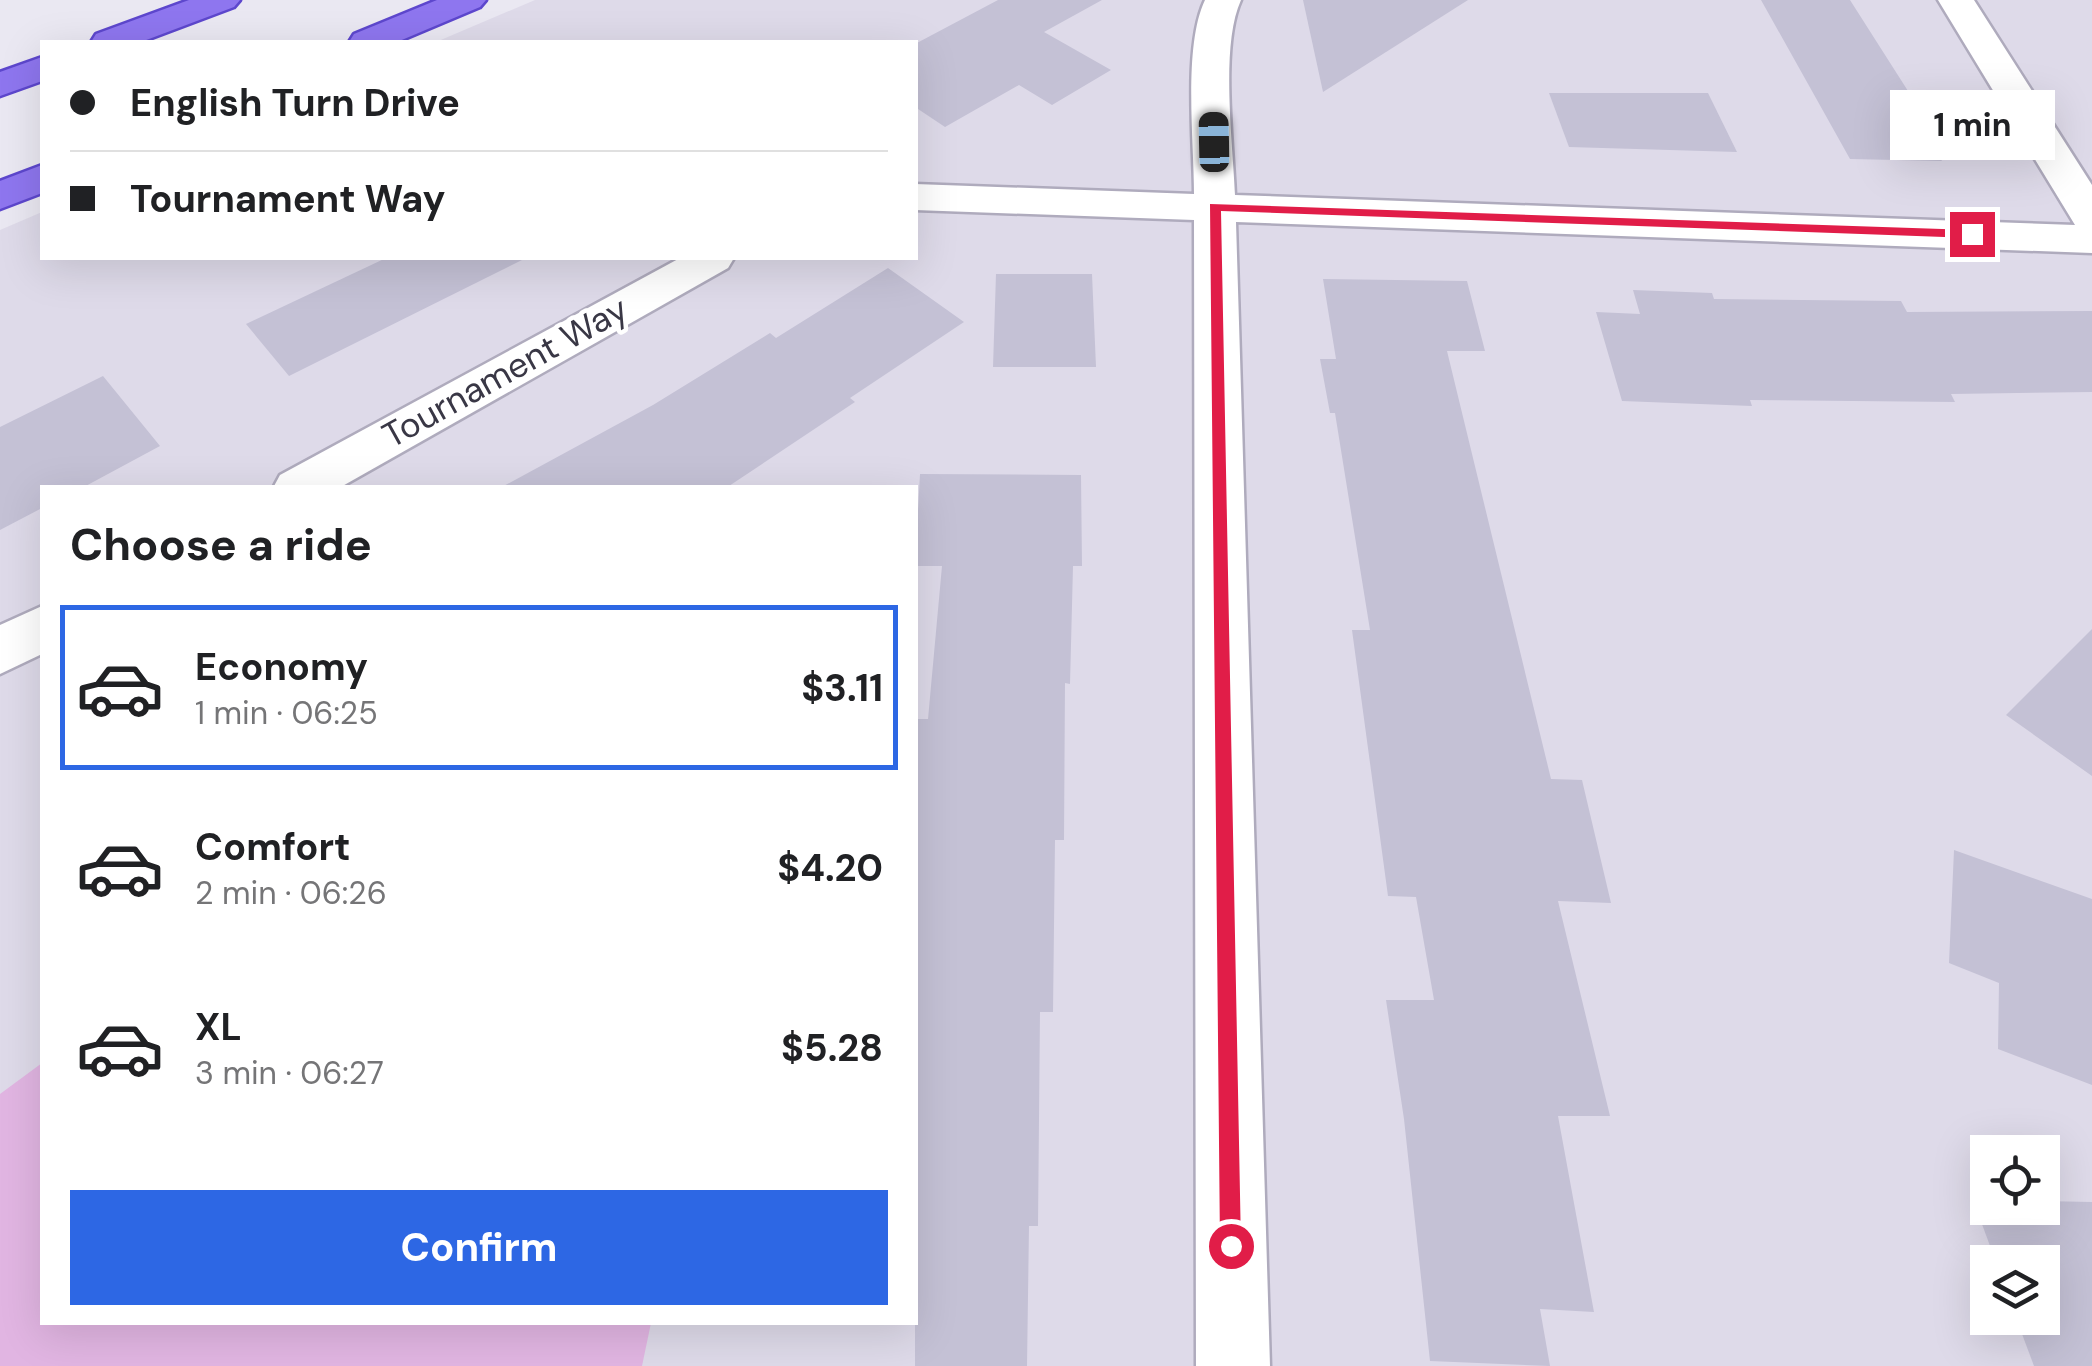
<!DOCTYPE html>
<meta charset="utf-8">
<style>
body{margin:0;font-family:"DM Sans",sans-serif;background:#f6f6f6;color:#202124;height:100vh;display:flex;flex-direction:column;font-size:38px;white-space:nowrap}
*{box-sizing:border-box;margin:0}
p{font-size:32px;color:#757577}
.icon{flex:none;width:55px;height:55px;fill:none;stroke:currentColor;stroke-width:2;stroke-linecap:round;stroke-linejoin:round}
.map{position:relative;flex:1;overflow:hidden}
.drawer{position:absolute;left:40px;top:485px;width:878px;height:840px;display:flex;flex-direction:column;background:#fff;border-radius:0px;box-shadow:0 10px 40px #0002}
.drawer>*{flex:none}
.banner{position:absolute;left:40px;top:40px;width:878px;height:220px;border-radius:0px;box-shadow:0 10px 40px #0002;display:grid;align-content:center;height:220px;padding:0 30px;background:#fff}
.controls{position:absolute;left:1970px;top:1135px;display:grid;gap:20px}
.controls a{display:grid;place-items:center;width:90px;height:90px;border-radius:0px;background:#fff;box-shadow:0 10px 40px #0002;font-size:50px}
.end{position:absolute;width:45px;height:45px;margin:-22px;border:12px solid #e11d48;background:#fff;box-shadow:0 0 0 5px #fff}
.from{border-radius:50%}
.bubble{position:absolute;height:70px;border-radius:0px;background:#fff;box-shadow:0 10px 40px #0002;font-size:32px;font-weight:700;line-height:70px;text-align:center}
.car{position:absolute;width:30px;height:60px;margin:-30px -15px;border-radius:12px;box-shadow:0 0 8px 2px #0007;background:linear-gradient(#222 24%,#8ab4d8 0 40%,#222 0 76%,#8ab4d8 0 86%,#222 0)}
.banner b{display:flex;align-items:center;gap:35px;height:95px;font-size:38px}
.banner b+b{border-top:2px solid #e0e0e0}
.banner i{width:25px;height:25px;background:#202124}
ul{padding:0;list-style:none}
li{display:flex;align-items:center;gap:30px;height:165px;margin:0 20px 15px;padding:0 10px;border:5px solid transparent;border-radius:0px}
li div{flex:1}
li b{display:block;font-size:38px}
li em{font-style:normal;font-weight:700}
li.on{border-color:#2d67e4}
li>.icon{width:90px;height:90px;stroke-width:1.5}
h2{padding:0 30px;font-size:45px;line-height:120px}
.action{display:flex;gap:20px;margin-top:auto;padding:20px 30px}
.action a{flex:1;height:115px;border-radius:0px;background:#2d67e4;color:#fff;font-size:40px;font-weight:700;line-height:115px;text-align:center}
.map>svg:first-child{display:block}
.residential{fill:#dedae9;fill-rule:evenodd}
.green{fill:#e1b5e2}
.building{fill:#c4c1d5}
.lines{fill:none;stroke-linecap:round;stroke-linejoin:round}
.street-casing{stroke:#afabbd;stroke-width:5}
.highway-casing{stroke:#5d47cd;stroke-width:5}
.street{fill:#fff;fill-rule:evenodd}
.highway{fill:#8e76ef;fill-rule:evenodd}
.route{fill:#e11d48}
.labels{text-anchor:middle;dominant-baseline:central;stroke-width:9;stroke-linejoin:round;paint-order:stroke}
.street-label{font-size:35px;fill:#393745;stroke:#fff}
</style>
<div class="map">
<svg width="2092" height="1366" viewBox="0 0 2092 1366">
<rect width="100%" height="100%" fill="#eae8f2"/>
<path class="residential" d="M535 0H2092V1366H0V230L42 212V258H915V42H436ZM42 488H915V1322H42ZM1988 1152H2042V1208H1988ZM1988 1262H2042V1318H1988Z"/>
<polygon class="green" points="42,1063 42,1322 651,1323 642,1366 0,1366 0,1094"/>
<g class="building">
<polygon points="998,0 1102,0 1044,32 1111,70 1052,105 1019,85 945,127 915,107 915,44"/>
<polygon points="1303,0 1468,0 1323,92"/>
<polygon points="1761,0 1850,0 1908,91 1900,91 1942,161 1850,159"/>
<polygon points="1549,93 1708,93 1737,152 1569,147"/>
<polygon points="386,258 526,258 289,376 246,324"/>
<polygon points="888,268 964,322 850,398 855,402 726,488 500,488 653,405 770,333 776,338"/>
<polygon points="996,274 1092,274 1096,367 993,367"/>
<polygon points="1323,279 1467,281 1485,351 1447,351 1551,779 1582,780 1611,903 1558,901 1610,1116 1558,1116 1594,1312 1540,1309 1550,1366 1430,1361 1404,1119 1386,1000 1434,1000 1416,897 1388,896 1352,630 1370,630 1335,413 1330,413 1320,359 1336,359"/>
<polygon points="1633,290 1712,293 1714,299 1901,301 1907,312 2092,311 2092,392 1951,394 1955,402 1750,400 1752,406 1622,401 1596,312 1640,314"/>
<polygon points="103,376 160,446 82,488 42,488 42,508 0,530 0,427"/>
<polygon points="920,474 1081,475 1082,566 1073,566 1070,684 1065,683 1064,840 1055,840 1053,1012 1040,1012 1038,1226 1029,1226 1027,1366 915,1366 915,719 928,719 942,566 915,566"/>
<polygon points="2092,629 2092,776 2006,715"/>
<polygon points="1954,850 2092,899 2092,1085 1998,1049 1999,983 1949,963"/>
<polygon points="1973,1200 1988,1200 1988,1208 2042,1208 2042,1201 2092,1202 2092,1366 2034,1366 2016,1318 2042,1318 2042,1262 1996,1262"/>
</g>
<g class="lines">
<defs>
<g id="street">
<path d="M1205 0H1241C1220 46 1233 143 1235 195L2075 225 1938 0H1974L2092 185V253L1236 222 1270 1366H1196L1194 220 915 210V184L1194 194C1194 141 1183 46 1205 0Z"/>
<polygon points="680,258 734,258 728,268 339,488 273,488 280,475"/>
<polygon points="42,606 42,654 0,674 0,625"/>
</g>
<g id="highway">
<polygon points="189,0 240,0 234,7 141,42 91,42 96,34"/>
<polygon points="437,0 486,0 480,7 397,42 349,42 354,34"/>
<polygon points="42,57 42,81 0,96 0,72"/>
<polygon points="42,165 42,193 0,209 0,181"/>
</g>
</defs>
<use href="#street" class="street-casing"/>
<use href="#highway" class="highway-casing"/>
<use href="#street" class="street"/>
<use href="#highway" class="highway"/>
</g>
<polygon class="route" points="1210,204 1972,230 1978,234 1972,238 1221,211 1241,1246 1238,1253 1231,1257 1223,1253 1220,1246"/>
<g class="labels">
<g class="street-label">
<text transform="translate(505 372) rotate(-29)">Tournament Way</text>
</g>
</g>
</svg>
<div class="controls">
<a><svg class="icon" aria-label="locate" viewBox="0 0 24 24"><circle cx="12" cy="12" r="6"/><path d="M12 2v4M12 18v4M2 12h4M18 12h4"/></svg></a>
<a><svg class="icon" aria-label="layers" viewBox="0 0 24 24"><path d="M12 4l9 5-9 5-9-5zM3 14l9 5 9-5"/></svg></a>
</div>
<i class="end from" style="left:1231px;top:1246px"></i>
<i class="end" style="left:1972px;top:234px"></i>
<div class="bubble" style="left:1890px;top:90px;width:165px">1 min</div>
<i class="car" style="left:1214px;top:142px;rotate:359deg"></i>
<div class="banner">
<b><i class="from"></i>English Turn Drive</b>
<b><i></i>Tournament Way</b>
</div>
<section class="drawer">
<h2>Choose a ride</h2>
<ul>
<li class="on"><svg class="icon" aria-label="car" viewBox="0 0 24 24"><path d="M5 17H2v-5l4-1 3-4h7l3 4 3 1v5h-3M9 17h6M6 11h13"/><circle cx="7" cy="17" r="2"/><circle cx="17" cy="17" r="2"/></svg><div><b>Economy</b><p>1 min · 06:25</p></div><em>$3.11</em></li>
<li><svg class="icon" aria-label="car" viewBox="0 0 24 24"><path d="M5 17H2v-5l4-1 3-4h7l3 4 3 1v5h-3M9 17h6M6 11h13"/><circle cx="7" cy="17" r="2"/><circle cx="17" cy="17" r="2"/></svg><div><b>Comfort</b><p>2 min · 06:26</p></div><em>$4.20</em></li>
<li><svg class="icon" aria-label="car" viewBox="0 0 24 24"><path d="M5 17H2v-5l4-1 3-4h7l3 4 3 1v5h-3M9 17h6M6 11h13"/><circle cx="7" cy="17" r="2"/><circle cx="17" cy="17" r="2"/></svg><div><b>XL</b><p>3 min · 06:27</p></div><em>$5.28</em></li>
</ul>
<div class="action"><a>Confirm</a></div>
</section>
</div>
